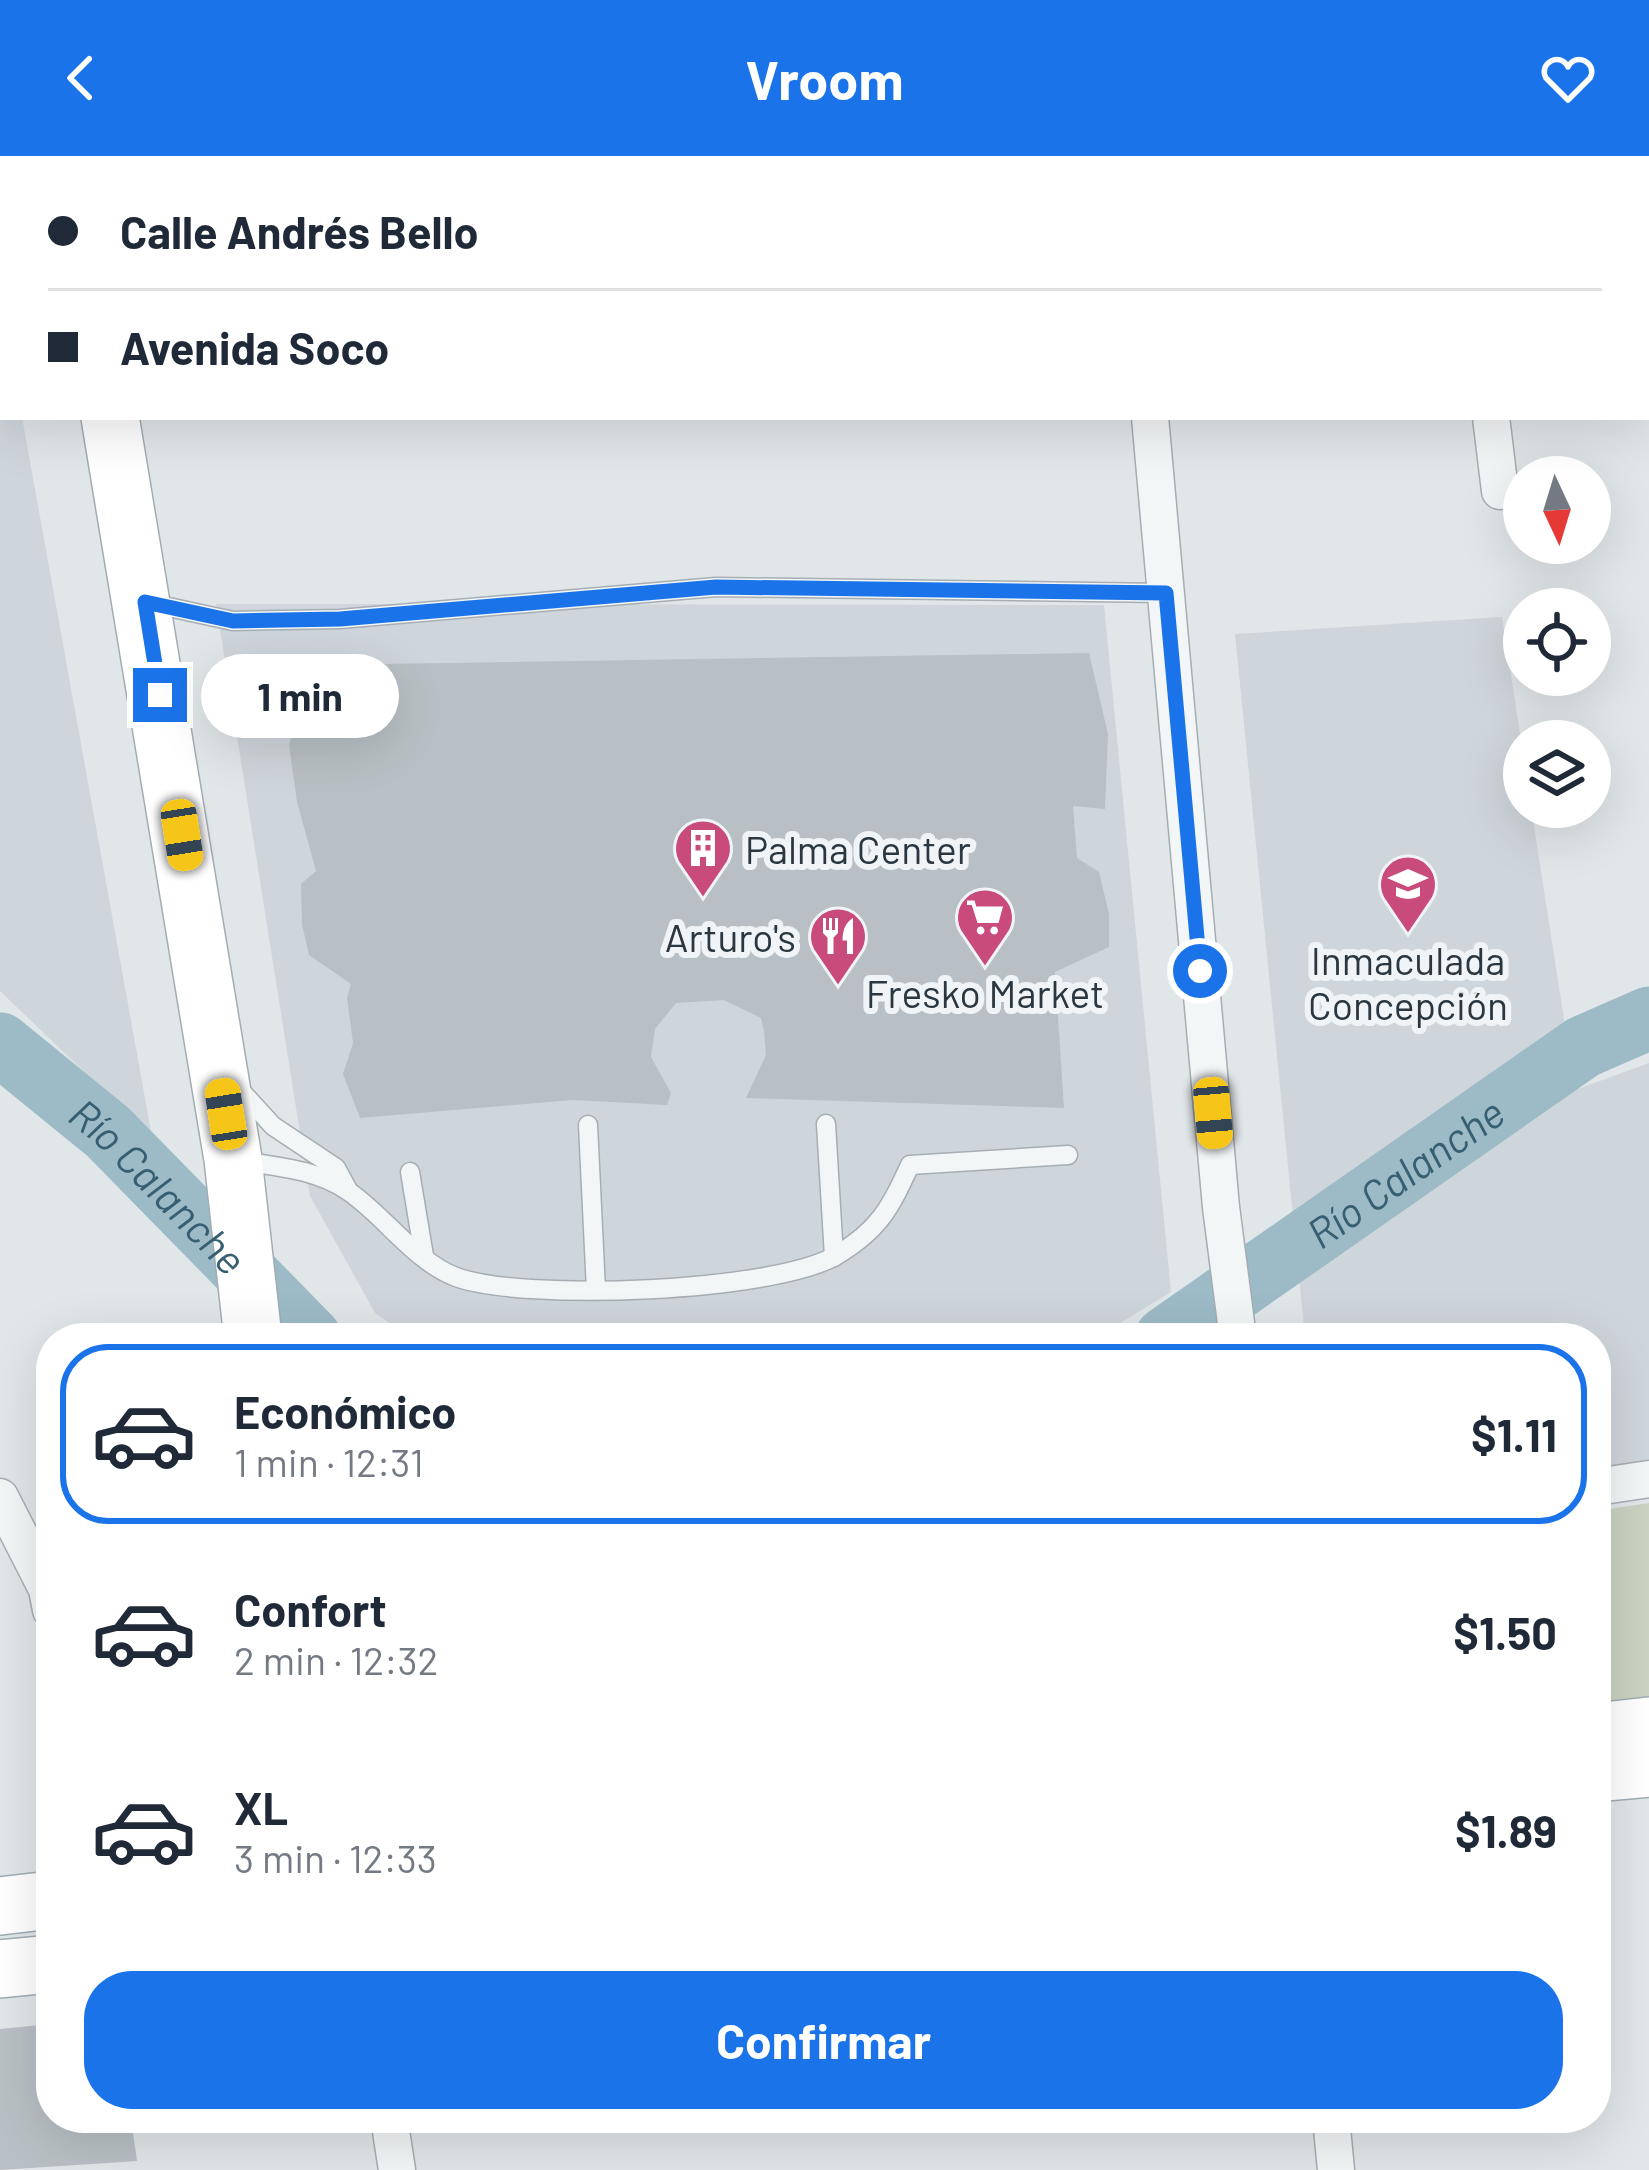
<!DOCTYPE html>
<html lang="es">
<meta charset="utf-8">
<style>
body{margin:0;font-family:Barlow,sans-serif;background:#f6f6f7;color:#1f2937;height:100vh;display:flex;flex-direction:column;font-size:45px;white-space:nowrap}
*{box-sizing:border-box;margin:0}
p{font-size:39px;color:#747a83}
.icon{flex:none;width:66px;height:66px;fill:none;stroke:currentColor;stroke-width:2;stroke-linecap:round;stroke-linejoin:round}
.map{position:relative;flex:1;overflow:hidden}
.details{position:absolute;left:36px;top:1167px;width:1575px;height:810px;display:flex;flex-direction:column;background:#fff;border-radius:48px;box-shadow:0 12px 48px #0002}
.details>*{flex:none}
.top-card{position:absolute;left:0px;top:0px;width:1650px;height:264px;box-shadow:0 12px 48px #0002;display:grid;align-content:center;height:264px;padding:0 48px;background:#fff}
.needle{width:78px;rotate:176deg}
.buttons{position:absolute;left:1503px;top:300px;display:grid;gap:24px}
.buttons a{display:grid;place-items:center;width:108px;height:108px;border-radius:50%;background:#fff;box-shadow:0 12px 48px #0002;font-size:60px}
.end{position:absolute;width:54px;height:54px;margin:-27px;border:15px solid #1a73e8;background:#fff;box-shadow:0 0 0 6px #fff}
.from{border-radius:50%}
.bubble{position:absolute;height:84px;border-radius:42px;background:#fff;box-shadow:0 12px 48px #0002;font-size:39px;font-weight:700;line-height:84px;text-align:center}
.car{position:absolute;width:36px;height:72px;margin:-36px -18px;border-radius:15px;box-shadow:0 0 9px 3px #0007;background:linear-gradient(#f5c518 24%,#345 0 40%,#f5c518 0 76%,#345 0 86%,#f5c518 0)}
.top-card b{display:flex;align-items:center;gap:42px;height:114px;font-size:45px}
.top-card b+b{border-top:3px solid #e0e1e3}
.top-card i{width:30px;height:30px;background:#1f2937}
ul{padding:21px 0 0;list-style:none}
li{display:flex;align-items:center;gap:36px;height:180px;margin:0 24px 18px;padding:0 24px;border:6px solid transparent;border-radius:48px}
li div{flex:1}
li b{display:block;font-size:45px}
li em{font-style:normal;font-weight:700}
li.selected{border-color:#1a73e8}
li>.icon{width:108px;height:108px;stroke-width:1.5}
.cta{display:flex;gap:24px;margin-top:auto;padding:24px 48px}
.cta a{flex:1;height:138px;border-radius:48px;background:#1a73e8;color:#fff;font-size:48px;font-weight:700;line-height:138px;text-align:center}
header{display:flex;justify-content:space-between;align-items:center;height:156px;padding:0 48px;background:#1a73e8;color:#fff;font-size:54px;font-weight:700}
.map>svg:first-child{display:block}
.built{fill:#cfd6db}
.green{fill:#cad2c2}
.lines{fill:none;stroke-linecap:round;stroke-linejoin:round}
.river{stroke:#9dbbc7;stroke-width:63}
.building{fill:#b8c0c5}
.service-casing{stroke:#a6aeb3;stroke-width:21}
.pedestrian-casing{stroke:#a6aeb3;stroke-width:30}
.minor-casing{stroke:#a6aeb3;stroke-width:39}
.primary-casing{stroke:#a1adb4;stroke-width:60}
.service{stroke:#f3f6f7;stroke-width:18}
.pedestrian{stroke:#f3f6f7;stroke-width:27}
.minor{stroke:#f3f6f7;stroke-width:36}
.primary{stroke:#fff;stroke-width:57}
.route{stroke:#1a73e8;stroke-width:15}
.labels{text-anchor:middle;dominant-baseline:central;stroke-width:12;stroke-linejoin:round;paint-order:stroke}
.poi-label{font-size:39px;fill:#2a3740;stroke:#f0f4f6}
.water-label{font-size:42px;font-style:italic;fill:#365f72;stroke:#f0f4f6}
</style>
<header><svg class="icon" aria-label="back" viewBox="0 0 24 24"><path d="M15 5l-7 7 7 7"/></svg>Vroom<svg class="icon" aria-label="heart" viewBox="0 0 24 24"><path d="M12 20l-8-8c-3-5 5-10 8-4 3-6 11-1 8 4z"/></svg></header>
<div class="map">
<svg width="1649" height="2014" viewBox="0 0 1649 2014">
<rect width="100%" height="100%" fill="#e1e6e9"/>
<g class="built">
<polygon points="0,142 3,261 22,261 152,981 0,835"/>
<polygon points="216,448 1104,449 1171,1136 1096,1182 411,1182 375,1157 310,1040"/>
<polygon points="1502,461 1524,603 1524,651 1531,651 1575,934 1649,907 1649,1312 1596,1320 1596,1182 1305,1182 1235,478"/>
</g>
<polygon class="green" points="1649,1347 1649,1555 1596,1560 1596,1355"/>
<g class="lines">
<g class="river">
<path id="s1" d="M0 888 108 976 310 1182"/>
<path id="s2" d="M1166 1182 1583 891 1649 862"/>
</g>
</g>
<g class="building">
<polygon points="1089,497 1108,578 1105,653 1073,650 1077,702 1099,716 1109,758 1109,791 1055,816 1064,952 746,942 766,899 764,876 761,862 724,844 676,847 655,873 651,901 671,937 667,949 572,944 360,962 343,918 353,887 347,842 351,828 309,799 302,768 301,728 316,715 297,646 289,589 302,538 318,509"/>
<polygon points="51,1868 51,1962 131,1962 137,2005 0,2014 0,1873"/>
</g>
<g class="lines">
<defs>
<g id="service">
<polyline points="150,447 233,465 340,463 716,431 1165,437"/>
<polyline points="239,933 273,970 336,1012 348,1034"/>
<polyline points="826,968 834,1101"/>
<polyline points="588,969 596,1134"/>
<path d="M243 1005C279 1011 318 1014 348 1035 385 1060 414 1105 456 1121 525 1146 775 1136 837 1099 880 1073 890 1052 910 1009L1068 999"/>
<polyline points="410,1016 424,1100"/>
</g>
<polyline id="pedestrian" points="1596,1439 1596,1451"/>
<g id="minor">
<polyline points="1126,0 1126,3"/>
<polyline points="1460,0 1461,3"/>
<polyline points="1150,261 1221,1051 1238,1182"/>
<polyline points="1491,261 1500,335"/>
<polyline points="1596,1331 1649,1323"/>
<polyline points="0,1341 47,1433 51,1454"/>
<polyline points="389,1962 397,2014"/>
<polyline points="1331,1962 1336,2014"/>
</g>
<g id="primary">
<polyline points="62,0 62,3"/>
<polyline points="110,261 233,1003 253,1182"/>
<polyline points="1596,1576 1649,1570"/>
<polyline points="1596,1617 1649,1612"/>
<polyline points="0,1750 51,1744"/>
<polyline points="0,1813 51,1808"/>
</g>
</defs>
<use href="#service" class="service-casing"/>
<use href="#pedestrian" class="pedestrian-casing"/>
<use href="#minor" class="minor-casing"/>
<use href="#primary" class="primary-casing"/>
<use href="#service" class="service"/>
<use href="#pedestrian" class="pedestrian"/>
<use href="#minor" class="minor"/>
<use href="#primary" class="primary"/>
</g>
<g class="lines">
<polyline class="route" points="160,539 145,446 233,465 340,463 716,431 1166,437 1200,815"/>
</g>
<defs>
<symbol id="building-pin" viewBox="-11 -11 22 30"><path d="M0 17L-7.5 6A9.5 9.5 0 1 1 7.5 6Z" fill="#c84b7b" stroke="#f0f4f6"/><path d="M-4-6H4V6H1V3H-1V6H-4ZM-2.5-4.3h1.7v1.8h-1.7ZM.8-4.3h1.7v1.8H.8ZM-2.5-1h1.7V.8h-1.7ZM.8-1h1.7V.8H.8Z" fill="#fff"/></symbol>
<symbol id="school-pin" viewBox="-11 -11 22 30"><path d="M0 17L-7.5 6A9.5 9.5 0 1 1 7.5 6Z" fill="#c84b7b" stroke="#f0f4f6"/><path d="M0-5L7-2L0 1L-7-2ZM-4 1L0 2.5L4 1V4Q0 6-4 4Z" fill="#fff"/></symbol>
<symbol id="supermarket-pin" viewBox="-11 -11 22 30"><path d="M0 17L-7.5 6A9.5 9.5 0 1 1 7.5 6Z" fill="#c84b7b" stroke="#f0f4f6"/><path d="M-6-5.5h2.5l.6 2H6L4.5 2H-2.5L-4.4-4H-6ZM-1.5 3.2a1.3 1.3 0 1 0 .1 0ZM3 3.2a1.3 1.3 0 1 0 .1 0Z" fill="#fff"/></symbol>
<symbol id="restaurant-pin" viewBox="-11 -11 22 30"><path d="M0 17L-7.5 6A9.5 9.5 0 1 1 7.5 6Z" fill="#c84b7b" stroke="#f0f4f6"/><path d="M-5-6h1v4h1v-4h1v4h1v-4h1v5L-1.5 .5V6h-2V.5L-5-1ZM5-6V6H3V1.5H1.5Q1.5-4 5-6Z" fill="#fff"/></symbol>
</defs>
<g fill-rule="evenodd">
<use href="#building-pin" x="670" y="659" width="66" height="90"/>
<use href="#school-pin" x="1375" y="695" width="66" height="90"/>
<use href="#supermarket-pin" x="952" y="728" width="66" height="90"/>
<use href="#restaurant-pin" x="805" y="747" width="66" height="90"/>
</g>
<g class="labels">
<g class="poi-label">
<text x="745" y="692" text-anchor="start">Palma Center</text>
<text x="796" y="780" text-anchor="end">Arturo's</text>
<text x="1408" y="803">Inmaculada<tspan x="1408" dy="45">Concepción</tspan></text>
<text x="985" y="836">Fresko Market</text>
</g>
<g class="water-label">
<text stroke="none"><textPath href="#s2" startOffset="291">Río Calanche</textPath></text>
<text stroke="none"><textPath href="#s1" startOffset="213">Río Calanche</textPath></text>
</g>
</g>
</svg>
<div class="buttons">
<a><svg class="needle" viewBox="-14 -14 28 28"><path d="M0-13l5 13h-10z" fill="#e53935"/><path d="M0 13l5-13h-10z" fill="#747a83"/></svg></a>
<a><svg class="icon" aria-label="locate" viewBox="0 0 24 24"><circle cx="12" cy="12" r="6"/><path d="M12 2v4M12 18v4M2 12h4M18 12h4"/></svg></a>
<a><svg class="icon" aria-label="layers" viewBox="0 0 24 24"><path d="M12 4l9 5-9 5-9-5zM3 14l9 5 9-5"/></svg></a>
</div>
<i class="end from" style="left:1200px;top:815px"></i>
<i class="end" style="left:160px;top:539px"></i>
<div class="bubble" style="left:201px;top:498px;width:198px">1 min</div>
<i class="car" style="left:182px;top:679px;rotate:171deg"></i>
<i class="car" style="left:1213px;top:957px;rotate:175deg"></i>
<i class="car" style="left:226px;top:958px;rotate:351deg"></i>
<div class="top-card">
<b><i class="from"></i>Calle Andrés Bello</b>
<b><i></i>Avenida Soco</b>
</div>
<section class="details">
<ul>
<li class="selected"><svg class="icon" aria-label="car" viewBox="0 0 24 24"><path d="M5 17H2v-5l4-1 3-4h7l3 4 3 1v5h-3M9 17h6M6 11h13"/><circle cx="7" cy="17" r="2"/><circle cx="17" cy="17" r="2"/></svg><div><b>Económico</b><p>1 min · 12:31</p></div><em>$1.11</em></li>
<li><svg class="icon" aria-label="car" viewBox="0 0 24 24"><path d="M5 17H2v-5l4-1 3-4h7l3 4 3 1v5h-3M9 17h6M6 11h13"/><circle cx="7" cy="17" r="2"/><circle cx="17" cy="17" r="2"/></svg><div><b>Confort</b><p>2 min · 12:32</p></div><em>$1.50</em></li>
<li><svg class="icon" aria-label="car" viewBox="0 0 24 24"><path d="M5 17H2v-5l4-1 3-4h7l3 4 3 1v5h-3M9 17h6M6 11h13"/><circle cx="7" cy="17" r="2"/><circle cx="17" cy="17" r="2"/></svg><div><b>XL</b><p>3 min · 12:33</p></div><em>$1.89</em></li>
</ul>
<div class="cta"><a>Confirmar</a></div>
</section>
</div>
